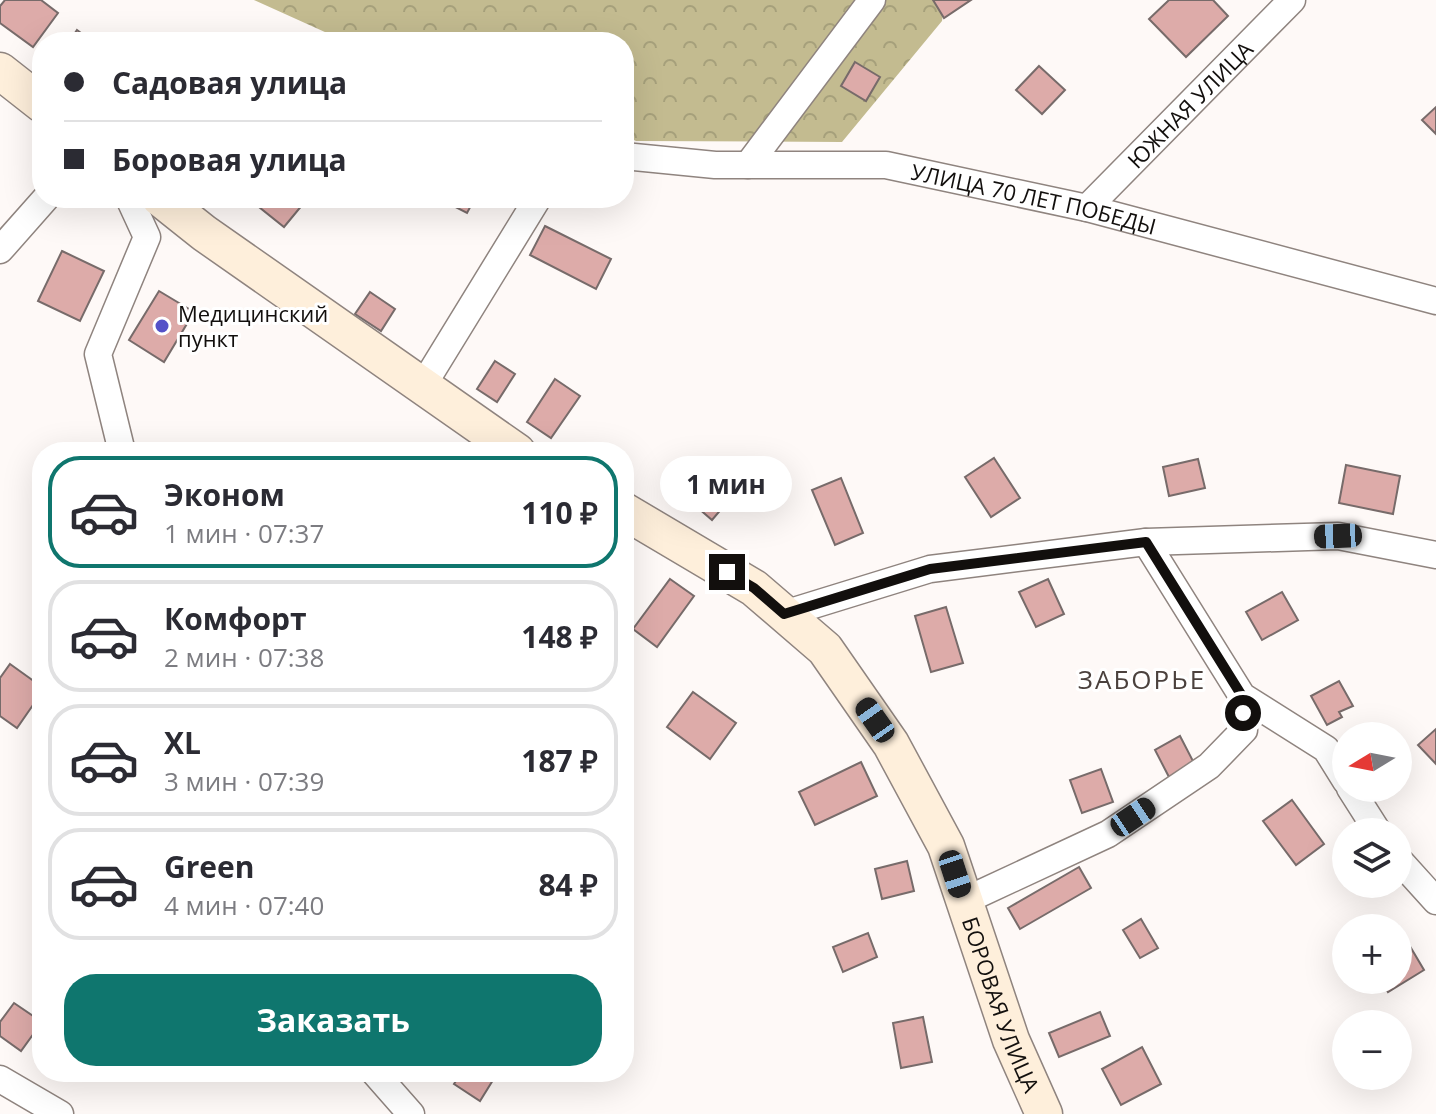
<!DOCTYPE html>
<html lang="ru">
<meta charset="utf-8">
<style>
body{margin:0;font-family:"Open Sans",sans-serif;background:#f7f7f7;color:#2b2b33;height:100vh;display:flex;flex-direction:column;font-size:30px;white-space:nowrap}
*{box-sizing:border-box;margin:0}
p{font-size:26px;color:#7c7c81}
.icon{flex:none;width:44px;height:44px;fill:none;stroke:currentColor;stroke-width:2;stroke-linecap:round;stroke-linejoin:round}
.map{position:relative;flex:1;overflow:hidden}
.drawer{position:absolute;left:32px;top:442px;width:602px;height:640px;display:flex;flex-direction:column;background:#fff;border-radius:32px;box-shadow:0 8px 32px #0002}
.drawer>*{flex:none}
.banner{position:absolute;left:32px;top:32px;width:602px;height:176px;border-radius:32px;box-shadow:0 8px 32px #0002;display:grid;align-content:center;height:176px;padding:0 32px;background:#fff}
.needle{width:52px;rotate:260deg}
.buttons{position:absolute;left:1332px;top:722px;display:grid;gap:16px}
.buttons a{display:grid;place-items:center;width:80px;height:80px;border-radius:50%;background:#fff;box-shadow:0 8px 32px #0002;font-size:40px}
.end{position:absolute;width:36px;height:36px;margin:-18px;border:10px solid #120f0d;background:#fff;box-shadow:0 0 0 4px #fff}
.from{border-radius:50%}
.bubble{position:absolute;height:56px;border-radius:28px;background:#fff;box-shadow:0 8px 32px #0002;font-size:26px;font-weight:700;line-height:56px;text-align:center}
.car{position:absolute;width:24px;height:48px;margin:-24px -12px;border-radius:10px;box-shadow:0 0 6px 2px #0007;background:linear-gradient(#222 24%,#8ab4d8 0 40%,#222 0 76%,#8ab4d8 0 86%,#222 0)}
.banner b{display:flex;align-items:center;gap:28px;height:76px;font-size:30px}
.banner b+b{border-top:2px solid #e1e1e2}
.banner i{width:20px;height:20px;background:#2b2b33}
ul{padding:14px 0 0;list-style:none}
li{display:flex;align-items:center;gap:24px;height:112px;margin:0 16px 12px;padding:0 16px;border:4px solid #e1e1e2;border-radius:32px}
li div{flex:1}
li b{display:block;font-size:30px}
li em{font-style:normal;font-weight:700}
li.active{border-color:#0f766e}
li>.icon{width:72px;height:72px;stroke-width:1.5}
.button{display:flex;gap:16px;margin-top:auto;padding:16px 32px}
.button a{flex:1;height:92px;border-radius:32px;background:#0f766e;color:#fff;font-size:32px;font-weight:700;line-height:92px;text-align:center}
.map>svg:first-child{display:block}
.forest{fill:url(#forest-crowns)}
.building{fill:#ddaba9;stroke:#776b6a;stroke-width:2}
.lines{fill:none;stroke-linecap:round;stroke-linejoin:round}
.minor-casing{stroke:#8f847f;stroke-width:29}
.secondary-casing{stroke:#8f847f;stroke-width:39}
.minor{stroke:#fff;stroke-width:26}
.secondary{stroke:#feefdb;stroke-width:36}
.route{stroke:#120f0d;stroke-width:10}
.poi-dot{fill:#5451c8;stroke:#fff;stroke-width:3}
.labels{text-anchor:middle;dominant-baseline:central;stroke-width:6;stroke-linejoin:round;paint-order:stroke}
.street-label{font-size:22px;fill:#120f0d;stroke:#fff}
.poi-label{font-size:22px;fill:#120f0d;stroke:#fff;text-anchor:start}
.quarter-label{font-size:26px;letter-spacing:2px;fill:#4b413d;stroke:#fff}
</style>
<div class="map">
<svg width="1436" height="1114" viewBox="0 0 1436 1114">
<defs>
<pattern id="forest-crowns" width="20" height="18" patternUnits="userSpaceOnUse" patternTransform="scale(2)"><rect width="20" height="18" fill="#c3bb90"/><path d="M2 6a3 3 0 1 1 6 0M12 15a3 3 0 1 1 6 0" fill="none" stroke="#a6a07b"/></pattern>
</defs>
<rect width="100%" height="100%" fill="#fef9f7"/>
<polygon class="forest" points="254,0 945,0 942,21 842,142 636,141 624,135 624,42 347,42"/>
<g class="building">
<polygon points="5,0 41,0 58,13 33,47 0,23 0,6"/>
<polygon points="933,0 971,0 944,18"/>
<polygon points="1169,0 1213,0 1228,16 1186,57 1149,19"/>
<polygon points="77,30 93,42 69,42"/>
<polygon points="855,62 880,77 866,101 841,86"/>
<polygon points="1039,66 1065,90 1042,114 1016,90"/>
<polygon points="1436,107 1436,134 1422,120"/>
<polygon points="266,198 308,198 284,227 259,207"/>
<polygon points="438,198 475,198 467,213"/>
<polygon points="545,226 611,259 596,289 530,255"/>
<polygon points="62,251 104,271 80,321 38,301"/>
<polygon points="159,291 194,312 164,362 129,340"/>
<polygon points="370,292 395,309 381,331 355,314"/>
<polygon points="495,361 515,374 497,402 477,389"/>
<polygon points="555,379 580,396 551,438 527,422"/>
<polygon points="994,458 1020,498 991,517 965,477"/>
<polygon points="1198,459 1205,488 1169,496 1163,467"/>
<polygon points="1346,465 1400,476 1393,514 1339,503"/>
<polygon points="693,469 729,500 712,520 676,489"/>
<polygon points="841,478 863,533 835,545 812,490"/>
<polygon points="670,579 694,596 657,647 633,629"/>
<polygon points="1048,579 1064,614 1036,627 1019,592"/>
<polygon points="1282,592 1298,620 1262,640 1246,612"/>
<polygon points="946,607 963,663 931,672 915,616"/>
<polygon points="10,664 42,687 42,692 17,728 0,716 0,678"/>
<polygon points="1339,681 1353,706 1339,712 1342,717 1327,725 1311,696"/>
<polygon points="693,692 736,723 710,759 667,727"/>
<polygon points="1436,729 1436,764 1418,745"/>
<polygon points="1180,736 1194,763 1169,777 1155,750"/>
<polygon points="861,762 877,796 815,825 799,792"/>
<polygon points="1101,769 1113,802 1082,813 1070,780"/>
<polygon points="1292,800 1324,844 1296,865 1263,821"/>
<polygon points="907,861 914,891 882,899 875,869"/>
<polygon points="1079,867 1091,888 1020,929 1008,908"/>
<polygon points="1141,919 1158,948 1140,958 1123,930"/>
<polygon points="1398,926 1424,970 1388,992 1381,980 1398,980 1398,928 1394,928"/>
<polygon points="868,933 877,957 843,972 833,947"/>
<polygon points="14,1003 42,1022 21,1051 0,1036 0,1022"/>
<polygon points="1100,1012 1110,1036 1059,1057 1049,1033"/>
<polygon points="923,1017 932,1062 901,1068 893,1023"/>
<polygon points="1142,1047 1161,1084 1121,1105 1102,1069"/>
<polygon points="462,1072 498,1072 480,1101 454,1084"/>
</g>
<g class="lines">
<defs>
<g id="minor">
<path id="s1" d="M624 156 715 165H886L1087 208 1436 301"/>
<polyline points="748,165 872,0"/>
<path id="s2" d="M1087 208 1292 0"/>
<polyline points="0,250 46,198"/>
<polyline points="422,387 538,198"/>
<polyline points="122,452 98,354 147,237 129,198"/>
<polyline points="1146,542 1242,696 1326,749 1346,781"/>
<polyline points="784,614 930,569 1146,542 1338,536 1436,555"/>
<polyline points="1350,788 1378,832"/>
<polyline points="1398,859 1436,901"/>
<polyline points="964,901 1108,834 1209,766 1244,730 1242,696"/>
<polyline points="374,1072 411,1114"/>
<polyline points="0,1079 60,1114"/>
</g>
<g id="secondary">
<polyline points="0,71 42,104"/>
<polyline points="160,198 204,233 517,452"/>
<path id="s3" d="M624 511 754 588 825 649 891 744 946 846 1011 1040 1044 1114"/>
</g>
</defs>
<use href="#minor" class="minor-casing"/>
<use href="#secondary" class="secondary-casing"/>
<use href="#minor" class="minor"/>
<use href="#secondary" class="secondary"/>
</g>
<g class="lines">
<polyline class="route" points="727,572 754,588 784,614 930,569 1146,542 1242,696 1243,713"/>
</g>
<circle class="poi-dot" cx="162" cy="326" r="8"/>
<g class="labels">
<g class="street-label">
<text stroke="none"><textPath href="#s2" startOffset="146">ЮЖНАЯ УЛИЦА</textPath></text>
<text stroke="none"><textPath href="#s1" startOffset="414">УЛИЦА 70 ЛЕТ ПОБЕДЫ</textPath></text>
<text stroke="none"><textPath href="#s3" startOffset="644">БОРОВАЯ УЛИЦА</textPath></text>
</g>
<g class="poi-label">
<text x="178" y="313">Медицинский<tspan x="178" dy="25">пункт</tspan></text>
</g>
<g class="quarter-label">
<text x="1142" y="679">ЗАБОРЬЕ</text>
</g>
</g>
</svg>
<div class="buttons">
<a><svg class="needle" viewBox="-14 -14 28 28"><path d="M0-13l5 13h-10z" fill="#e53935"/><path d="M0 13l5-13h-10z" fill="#7c7c81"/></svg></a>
<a><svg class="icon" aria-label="layers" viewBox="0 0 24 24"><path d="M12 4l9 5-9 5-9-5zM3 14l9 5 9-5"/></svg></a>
<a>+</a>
<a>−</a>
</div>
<i class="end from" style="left:1243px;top:713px"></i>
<i class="end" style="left:727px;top:572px"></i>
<div class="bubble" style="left:660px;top:456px;width:132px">1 мин</div>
<i class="car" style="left:1338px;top:536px;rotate:268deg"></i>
<i class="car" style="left:875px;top:720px;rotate:325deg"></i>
<i class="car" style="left:1133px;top:817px;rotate:56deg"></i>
<i class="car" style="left:955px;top:874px;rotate:162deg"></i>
<div class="banner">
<b><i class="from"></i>Садовая улица</b>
<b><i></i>Боровая улица</b>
</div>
<section class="drawer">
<ul>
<li class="active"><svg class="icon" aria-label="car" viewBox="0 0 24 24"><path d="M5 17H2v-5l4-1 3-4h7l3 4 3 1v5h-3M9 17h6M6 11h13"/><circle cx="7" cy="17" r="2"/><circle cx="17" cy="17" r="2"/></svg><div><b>Эконом</b><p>1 мин · 07:37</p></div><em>110 ₽</em></li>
<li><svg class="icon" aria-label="car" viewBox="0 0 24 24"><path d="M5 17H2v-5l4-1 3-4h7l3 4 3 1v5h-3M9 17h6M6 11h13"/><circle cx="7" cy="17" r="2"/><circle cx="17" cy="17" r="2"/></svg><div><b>Комфорт</b><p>2 мин · 07:38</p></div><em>148 ₽</em></li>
<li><svg class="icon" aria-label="car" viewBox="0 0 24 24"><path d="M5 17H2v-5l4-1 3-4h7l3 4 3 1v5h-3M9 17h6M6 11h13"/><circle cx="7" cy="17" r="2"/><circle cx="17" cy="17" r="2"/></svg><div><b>XL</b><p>3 мин · 07:39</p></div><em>187 ₽</em></li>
<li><svg class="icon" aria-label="car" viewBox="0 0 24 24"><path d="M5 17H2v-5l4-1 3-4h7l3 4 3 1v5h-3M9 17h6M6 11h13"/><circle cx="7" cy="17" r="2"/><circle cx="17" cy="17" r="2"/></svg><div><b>Green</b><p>4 мин · 07:40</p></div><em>84 ₽</em></li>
</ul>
<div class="button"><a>Заказать</a></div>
</section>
</div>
